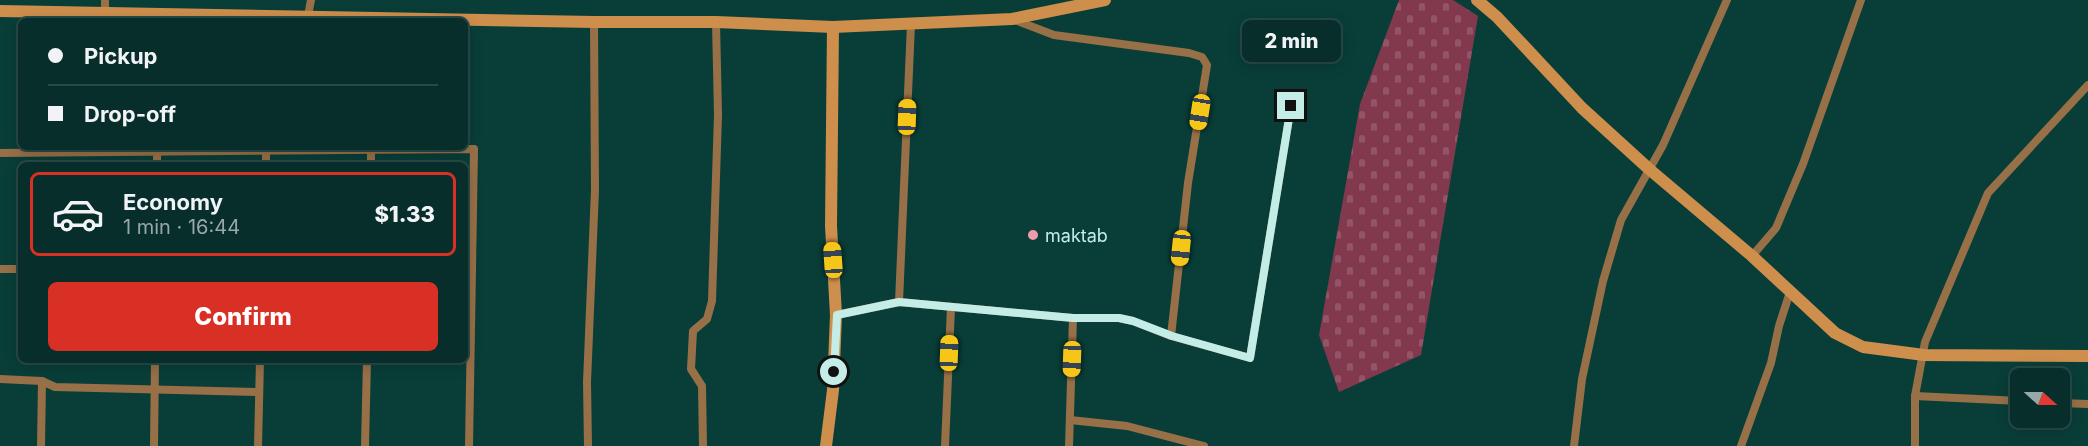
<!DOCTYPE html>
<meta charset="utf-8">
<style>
body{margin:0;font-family:Inter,sans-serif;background:#103632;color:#f1f3f6;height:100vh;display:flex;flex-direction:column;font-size:22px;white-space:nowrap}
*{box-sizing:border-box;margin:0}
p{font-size:20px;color:#98a8a8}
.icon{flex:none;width:33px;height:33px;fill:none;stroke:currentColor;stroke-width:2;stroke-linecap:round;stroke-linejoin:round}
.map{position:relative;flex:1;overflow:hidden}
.side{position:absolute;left:18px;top:162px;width:450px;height:201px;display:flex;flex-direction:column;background:#072e2a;border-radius:9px;box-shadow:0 3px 15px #0003,0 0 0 2px #284a47}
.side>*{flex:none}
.hud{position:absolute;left:18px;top:18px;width:450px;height:132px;border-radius:9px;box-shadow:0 3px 15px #0003,0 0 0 2px #284a47;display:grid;align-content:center;height:132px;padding:0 30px;background:#072e2a}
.needle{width:39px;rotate:111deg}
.buttons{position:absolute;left:2010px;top:368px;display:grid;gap:12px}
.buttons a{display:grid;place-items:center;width:60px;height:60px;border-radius:9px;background:#072e2a;box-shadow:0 3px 15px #0003,0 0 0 2px #284a47;font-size:30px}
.end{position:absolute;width:27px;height:27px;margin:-14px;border:8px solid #c3ede6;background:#111;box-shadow:0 0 0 3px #111}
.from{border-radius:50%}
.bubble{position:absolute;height:42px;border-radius:9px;background:#072e2a;box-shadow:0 3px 15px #0003,0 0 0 2px #284a47;font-size:20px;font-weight:800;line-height:42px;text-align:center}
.car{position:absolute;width:18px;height:36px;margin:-18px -9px;border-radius:8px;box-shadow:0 0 4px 2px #0007;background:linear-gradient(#f5c518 24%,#345 0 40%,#f5c518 0 76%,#345 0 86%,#f5c518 0)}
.hud b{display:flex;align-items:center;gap:21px;height:57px;font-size:22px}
.hud b+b{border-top:2px solid #284a47}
.hud i{width:15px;height:15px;background:#f1f3f6}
ul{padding:10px 0 0;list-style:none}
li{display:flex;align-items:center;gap:18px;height:84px;margin:0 12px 9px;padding:0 18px;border:3px solid #284a47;border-radius:9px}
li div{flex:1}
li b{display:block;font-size:22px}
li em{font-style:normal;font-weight:800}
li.current{border-color:#d93025}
li>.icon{width:54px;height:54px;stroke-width:1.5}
.cta{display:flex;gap:12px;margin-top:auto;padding:12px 30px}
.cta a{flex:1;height:69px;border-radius:9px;background:#d93025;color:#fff;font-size:24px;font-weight:800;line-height:69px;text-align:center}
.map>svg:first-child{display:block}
.cemetery{fill:url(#cemetery-stones)}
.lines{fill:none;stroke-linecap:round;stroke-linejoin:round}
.street{stroke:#977048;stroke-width:8}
.secondary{stroke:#ce8f4d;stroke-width:12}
.route{stroke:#c3ede6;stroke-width:8}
.poi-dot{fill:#f29aae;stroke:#093e38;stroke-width:2}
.labels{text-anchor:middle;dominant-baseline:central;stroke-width:6;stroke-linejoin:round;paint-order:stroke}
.poi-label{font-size:18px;fill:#c3ede6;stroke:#093e38;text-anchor:start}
</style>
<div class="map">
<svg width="2088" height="446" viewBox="0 0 2088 446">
<defs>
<pattern id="cemetery-stones" width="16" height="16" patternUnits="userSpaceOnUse" patternTransform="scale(1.5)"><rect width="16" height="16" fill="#82384d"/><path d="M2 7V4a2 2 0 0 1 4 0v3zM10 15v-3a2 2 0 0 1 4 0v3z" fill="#925567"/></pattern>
</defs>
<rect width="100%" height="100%" fill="#093e38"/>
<polygon class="cemetery" points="1399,0 1453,0 1478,16 1421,355 1339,392 1319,335 1360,104"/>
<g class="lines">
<g class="street">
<polyline points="105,0 105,13"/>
<polyline points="308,16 311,0"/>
<polyline points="1012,19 1054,35 1189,53 1202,57 1207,65 1188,183 1171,336"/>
<polyline points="0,153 474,149 469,446"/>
<polyline points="157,165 157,147"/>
<polyline points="266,165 266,151"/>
<polyline points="371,165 371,149"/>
<polyline points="1752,256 1776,228 1803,164 1861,0"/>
<polyline points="0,269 21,269"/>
<polyline points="899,302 911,24"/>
<polyline points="836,315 899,302 1073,318 1119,318 1133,321 1171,336 1250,358 1291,106"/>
<polyline points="0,379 42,381 55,387 259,392"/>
<polyline points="1915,396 2020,401"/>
<polyline points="2060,403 2088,404"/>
<polyline points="1070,420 1127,426 1204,446"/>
<polyline points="41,446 42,381"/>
<polyline points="154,446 155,360"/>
<polyline points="258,446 260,360"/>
<polyline points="365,446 367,360"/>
<polyline points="588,446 587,382 595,190 594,22"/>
<polyline points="703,446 702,386 691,369 693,331 707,319 712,301 718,115 716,22"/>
<polyline points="945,446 951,307"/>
<polyline points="1069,446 1073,318"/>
<polyline points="1574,446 1582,379 1603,281 1621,220 1663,145 1727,0"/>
<polyline points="1741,446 1771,363 1779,326 1790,292"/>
<polyline points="1915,446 1915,396 1925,342 1988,193 2088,85"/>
</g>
<g class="secondary">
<polyline points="1477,0 1497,17 1582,108 1649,169 1752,256 1835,333 1863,347 1924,355 2088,356"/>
<polyline points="0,11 594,22 716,22 833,27 1012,19 1105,0"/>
<polyline points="826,446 833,390 836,315 831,226 833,27"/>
</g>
</g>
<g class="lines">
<polyline class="route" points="834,372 837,315 899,302 1073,318 1119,318 1133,321 1172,336 1250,358 1291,106"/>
</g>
<circle class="poi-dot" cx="1033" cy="235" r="6"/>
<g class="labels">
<g class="poi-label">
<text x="1045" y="235">maktab</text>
</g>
</g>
</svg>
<div class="buttons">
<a><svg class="needle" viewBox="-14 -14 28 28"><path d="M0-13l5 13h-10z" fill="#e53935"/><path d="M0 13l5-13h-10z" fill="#98a8a8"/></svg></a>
</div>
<i class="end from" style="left:834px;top:372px"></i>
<i class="end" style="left:1291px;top:106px"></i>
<div class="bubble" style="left:1242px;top:20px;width:99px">2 min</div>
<i class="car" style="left:1200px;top:112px;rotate:189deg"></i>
<i class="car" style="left:907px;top:117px;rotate:2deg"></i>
<i class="car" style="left:1181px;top:248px;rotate:186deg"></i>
<i class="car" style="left:833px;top:260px;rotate:356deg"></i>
<i class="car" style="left:949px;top:353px;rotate:2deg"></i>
<i class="car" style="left:1072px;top:359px;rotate:182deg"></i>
<div class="hud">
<b><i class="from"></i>Pickup</b>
<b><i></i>Drop-off</b>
</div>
<section class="side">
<ul>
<li class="current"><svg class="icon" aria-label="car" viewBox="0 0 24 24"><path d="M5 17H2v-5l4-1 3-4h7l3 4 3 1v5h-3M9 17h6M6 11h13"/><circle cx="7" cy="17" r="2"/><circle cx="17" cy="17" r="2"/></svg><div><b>Economy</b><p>1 min · 16:44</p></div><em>$1.33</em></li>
</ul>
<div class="cta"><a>Confirm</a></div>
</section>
</div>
